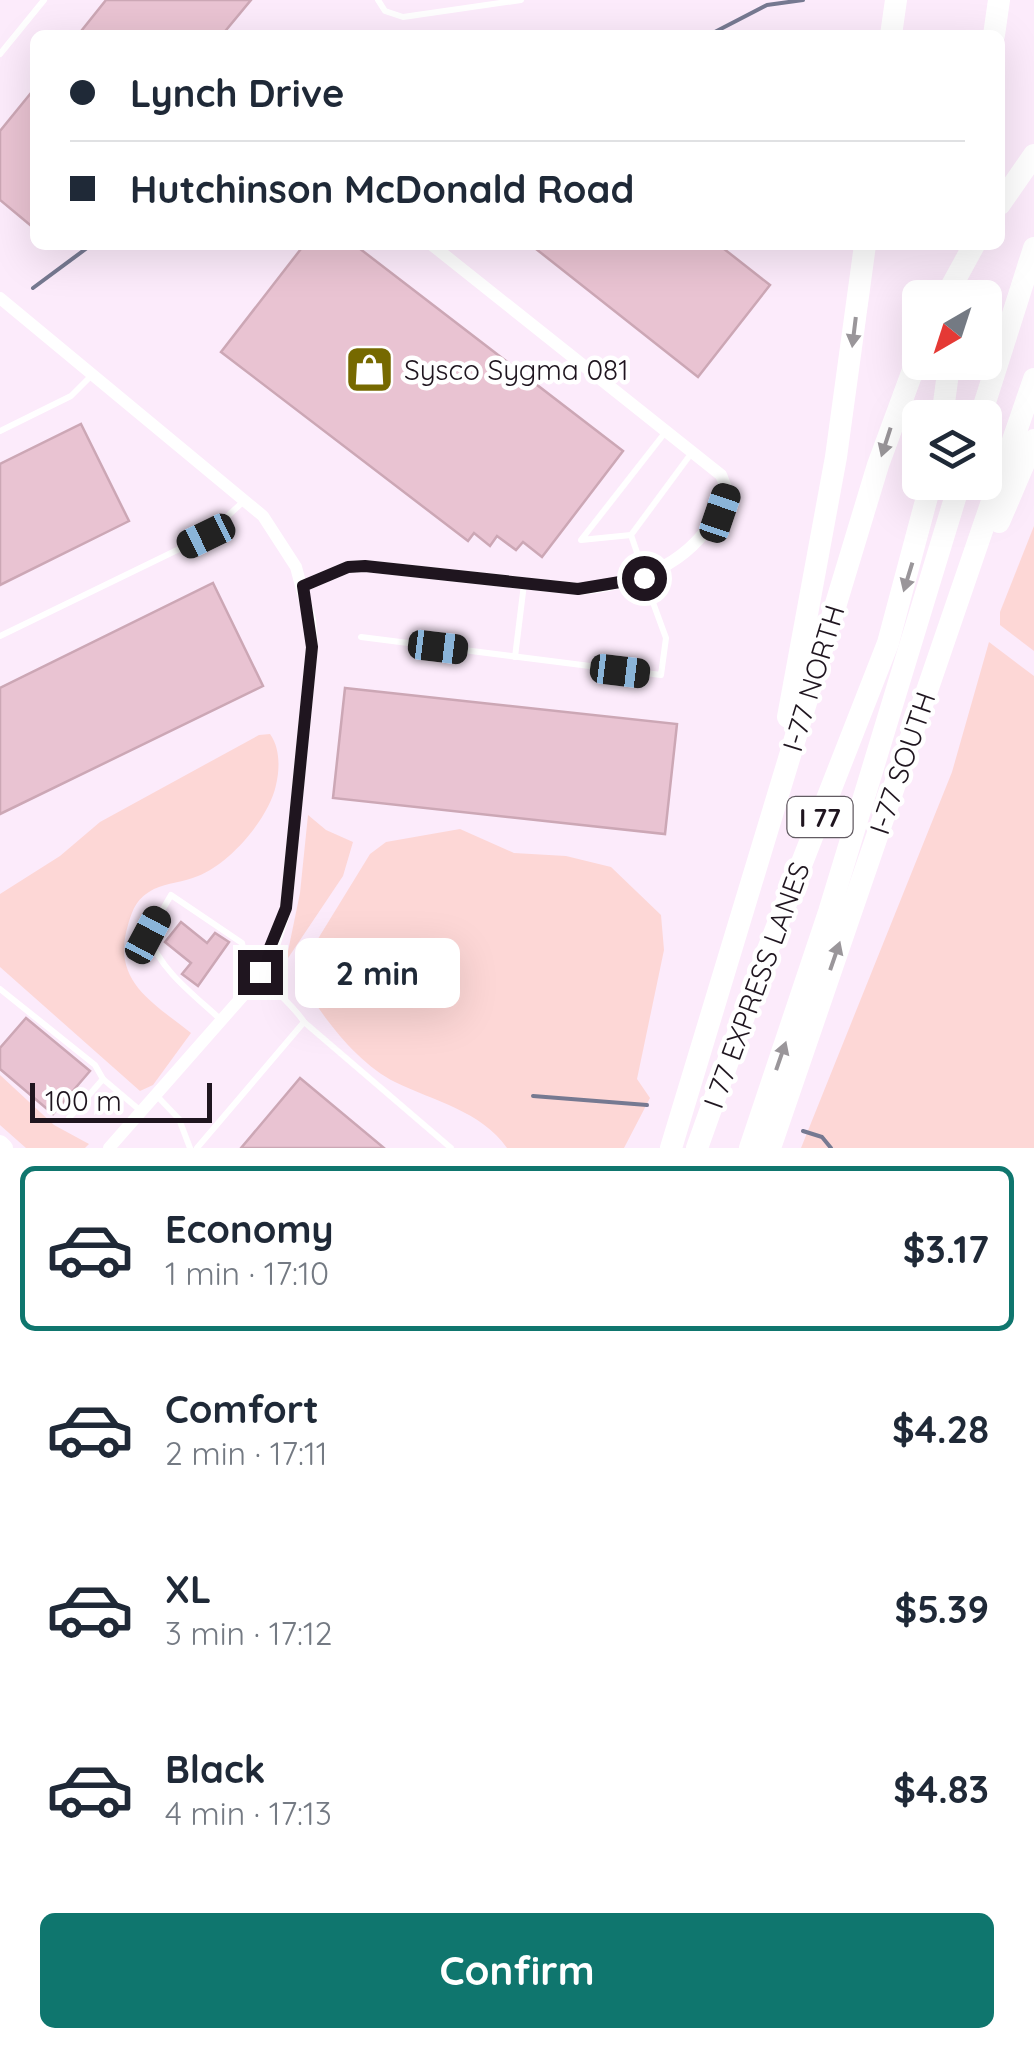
<!DOCTYPE html>
<meta charset="utf-8">
<style>
body{margin:0;font-family:Quicksand,sans-serif;background:#f2f2f3;color:#1f2937;height:100vh;display:flex;flex-direction:column;font-size:38px;white-space:nowrap}
*{box-sizing:border-box;margin:0}
p{font-size:32px;color:#747a83}
.icon{flex:none;width:55px;height:55px;fill:none;stroke:currentColor;stroke-width:2;stroke-linecap:round;stroke-linejoin:round}
.map{position:relative;height:1148px;overflow:hidden}
.side{display:flex;flex-direction:column;background:#fff;flex:1}
.side>*{flex:none}
.banner{position:absolute;left:30px;top:30px;width:975px;height:220px;border-radius:15px;box-shadow:0 10px 40px #0002;display:grid;align-content:center;height:220px;padding:0 40px;background:#fff}
.needle{width:65px;rotate:219deg}
.fabs{position:absolute;left:902px;top:280px;display:grid;gap:20px}
.fabs a{display:grid;place-items:center;width:100px;height:100px;border-radius:15px;background:#fff;box-shadow:0 10px 40px #0002;font-size:50px}
.scale{position:absolute;left:30px;bottom:25px;width:182px;box-sizing:border-box;padding-left:10px;border:5px solid #1f151f;border-top:0;font-size:28px;line-height:35px;white-space:nowrap;color:#1f151f;-webkit-text-stroke:8px #fff;paint-order:stroke}
.end{position:absolute;width:45px;height:45px;margin:-22px;border:12px solid #1f151f;background:#fff;box-shadow:0 0 0 5px #fff}
.from{border-radius:50%}
.bubble{position:absolute;height:70px;border-radius:15px;background:#fff;box-shadow:0 10px 40px #0002;font-size:32px;font-weight:800;line-height:70px;text-align:center}
.car{position:absolute;width:30px;height:60px;margin:-30px -15px;border-radius:12px;box-shadow:0 0 8px 2px #0007;background:linear-gradient(#222 24%,#8ab4d8 0 40%,#222 0 76%,#8ab4d8 0 86%,#222 0)}
.banner b{display:flex;align-items:center;gap:35px;height:95px;font-size:38px}
.banner b+b{border-top:2px solid #e0e1e3}
.banner i{width:25px;height:25px;background:#1f2937}
ul{padding:18px 0 0;list-style:none}
li{display:flex;align-items:center;gap:30px;height:165px;margin:0 20px 15px;padding:0 20px;border:5px solid transparent;border-radius:15px}
li div{flex:1}
li b{display:block;font-size:38px}
li em{font-style:normal;font-weight:800}
li.on{border-color:#0f766e}
li>.icon{width:90px;height:90px;stroke-width:1.5}
.action{display:flex;gap:20px;margin-top:auto;padding:20px 40px}
.action a{flex:1;height:115px;border-radius:15px;background:#0f766e;color:#fff;font-size:40px;font-weight:800;line-height:115px;text-align:center}
.map>svg:first-child{display:block}
.green{fill:#fdd7d6}
.lines{fill:none;stroke-linecap:round;stroke-linejoin:round}
.stream{stroke:#767991;stroke-width:4}
.building{fill:#e9c3d2;stroke:#cca7b5;stroke-width:2.5}
.lane{stroke:#fff;stroke-width:6}
.street{stroke:#fff;stroke-width:12}
.secondary{stroke:#fff;stroke-width:18}
.highway{stroke:#fff;stroke-width:22}
.oneway{fill:#9a969a}
.route{stroke:#1f151f;stroke-width:12}
.labels{text-anchor:middle;dominant-baseline:central;stroke-width:9;stroke-linejoin:round;paint-order:stroke}
.shield{fill:#fff;stroke:#625b62;stroke-width:2.5}
.shield-label{font-size:25px;font-weight:bold;fill:#1f151f}
.poi-label{font-size:28px;fill:#1f151f;stroke:#fff;text-anchor:start}
.street-label{font-size:28px;fill:#1f151f;stroke:#fff}
</style>
<div class="map">
<svg width="1034" height="1148" viewBox="0 0 1034 1148">
<rect width="100%" height="100%" fill="#fcebfb"/>
<g class="green">
<polygon points="1034,526 1034,651 1000,625 1000,612"/>
<polygon points="989,642 1034,676 1034,1148 801,1148 952,772"/>
<path d="M270 734C280 748 280 768 276 785 269 818 230 864 198 876 184 882 167 883 154 889 137 898 133 908 128 925 111 981 152 1002 191 1033L153 1085 140 1091 0 967V894L60 856 100 822 259 735Z"/>
<polygon points="308,815 326,830 353,842 343,876 286,961 300,893"/>
<path d="M460 829 514 853 566 856 611 867 661 915 664 950 637 1079 650 1098 624 1148H507C481 1111 434 1101 395 1082 355 1062 318 1012 297 973L370 854 386 842Z"/>
<polygon points="0,1075 54,1125 89,1144 85,1148 26,1148 0,1125"/>
</g>
<g class="lines">
<g class="stream">
<polyline points="709,35 767,5 803,0"/>
<polyline points="33,288 91,245"/>
<polyline points="533,1096 647,1105"/>
<polyline points="803,1131 822,1137 831,1148"/>
</g>
</g>
<g class="building">
<polygon points="106,0 251,0 222,35 78,35"/>
<polygon points="35,88 35,229 0,200 0,131"/>
<polygon points="304,245 355,245 623,451 542,557 523,542 516,550 497,536 490,546 474,533 468,541 221,352"/>
<polygon points="531,245 719,245 770,285 698,377"/>
<polygon points="81,424 129,521 0,585 0,464"/>
<polygon points="213,583 263,686 0,814 0,688"/>
<polygon points="345,688 677,724 665,834 333,798"/>
<polygon points="181,922 207,943 215,933 229,942 198,986 182,974 191,963 165,942"/>
<polygon points="26,1018 90,1071 53,1114 0,1069 0,1048"/>
<polygon points="300,1078 384,1148 241,1148"/>
</g>
<g class="lines">
<g class="lane">
<polyline points="378,0 385,11 403,17 521,0"/>
<polyline points="0,54 44,0"/>
<polyline points="0,431 71,396 92,375"/>
<polyline points="631,535 581,540 667,430"/>
<polyline points="645,576 631,535 693,451"/>
<polyline points="0,636 206,536 245,500"/>
<polyline points="361,637 661,675 666,638 644,578"/>
<polyline points="515,657 524,584"/>
<polyline points="0,989 95,1065 103,1079"/>
<polyline points="304,1022 451,1148"/>
<polyline points="157,1096 179,1119 190,1148"/>
<polyline points="69,1118 103,1079 142,1112"/>
<path d="M197 1148 304 1022C287 995 247 973 242 943L171 895 148 935C161 971 193 994 220 1019"/>
</g>
<g class="street">
<polyline points="0,298 263,516 296,567 310,620 312,647 286,908 272,952 248,990 109,1148"/>
<path d="M303 586 348 567 365 566 578 589C646 584 704 558 727 490L721 475 432 245"/>
</g>
<polyline class="secondary" points="0,1144 4,1148"/>
<g class="highway">
<polyline points="891,35 896,0"/>
<polyline points="994,35 999,0"/>
<polyline points="1000,204 1034,155"/>
<polyline points="945,298 974,245"/>
<polyline points="942,418 948,373"/>
<polyline points="980,418 1034,248"/>
<polyline points="999,522 1034,440"/>
<polyline points="788,717 836,457 865,245"/>
<polyline points="671,1148 878,465 920,351"/>
<polyline points="697,1148 767,952 888,643 931,482"/>
<polyline points="750,1148 829,912 960,482"/>
<polyline points="770,1148 1034,379"/>
</g>
</g>
<defs><path id="oneway-solid" d="M-6-.8H1V-3.2L6.5 0L1 3.2V.8H-6Z" transform="scale(2.5)"/></defs>
<g class="oneway">
<use href="#oneway-solid" transform="translate(854 332) rotate(97)"/>
<use href="#oneway-solid" transform="translate(886 442) rotate(108)"/>
<use href="#oneway-solid" transform="translate(908 577) rotate(107)"/>
<use href="#oneway-solid" transform="translate(835 956) rotate(-71)"/>
<use href="#oneway-solid" transform="translate(781 1056) rotate(-71)"/>
</g>
<g class="lines">
<polyline class="route" points="260,972 286,908 312,647 303,586 348,567 365,566 578,589 644,578"/>
</g>
<defs>
<symbol id="shop-square" viewBox="-11 -11 22 22"><rect x="-9" y="-9" width="18" height="18" rx="4" fill="#766900" stroke="#fff"/><path d="M-5-2.5h2.3a2.7 3.5 0 0 1 5.4 0H5L5.5 6h-11ZM-1.5-2.5h3a1.5 2.3 0 0 0-3 0Z" fill="#fff"/></symbol>
</defs>
<g fill-rule="evenodd">
<use href="#shop-square" x="342" y="342" width="55" height="55"/>
</g>
<g class="labels">
<rect class="shield" x="787.5" y="797" width="65" height="40" rx="8"/>
<g class="shield-label">
<text x="820" y="817">I 77</text>
</g>
<g class="poi-label">
<text x="404" y="369">Sysco Sygma 081</text>
</g>
<g class="street-label">
<text transform="translate(813 678) rotate(-73)">I-77 NORTH</text>
<text transform="translate(902 763) rotate(-71)">I-77 SOUTH</text>
<text transform="translate(756 985) rotate(-70)">I 77 EXPRESS LANES</text>
</g>
</g>
</svg>
<div class="fabs">
<a><svg class="needle" viewBox="-14 -14 28 28"><path d="M0-13l5 13h-10z" fill="#e53935"/><path d="M0 13l5-13h-10z" fill="#747a83"/></svg></a>
<a><svg class="icon" aria-label="layers" viewBox="0 0 24 24"><path d="M12 4l9 5-9 5-9-5zM3 14l9 5 9-5"/></svg></a>
</div>
<div class="scale">100 m</div>
<i class="end from" style="left:644px;top:578px"></i>
<i class="end" style="left:260px;top:972px"></i>
<div class="bubble" style="left:295px;top:938px;width:165px">2 min</div>
<i class="car" style="left:720px;top:513px;rotate:19deg"></i>
<i class="car" style="left:206px;top:536px;rotate:244deg"></i>
<i class="car" style="left:438px;top:647px;rotate:97deg"></i>
<i class="car" style="left:620px;top:671px;rotate:97deg"></i>
<i class="car" style="left:148px;top:935px;rotate:28deg"></i>
<div class="banner">
<b><i class="from"></i>Lynch Drive</b>
<b><i></i>Hutchinson McDonald Road</b>
</div>
</div>
<section class="side">
<ul>
<li class="on"><svg class="icon" aria-label="car" viewBox="0 0 24 24"><path d="M5 17H2v-5l4-1 3-4h7l3 4 3 1v5h-3M9 17h6M6 11h13"/><circle cx="7" cy="17" r="2"/><circle cx="17" cy="17" r="2"/></svg><div><b>Economy</b><p>1 min · 17:10</p></div><em>$3.17</em></li>
<li><svg class="icon" aria-label="car" viewBox="0 0 24 24"><path d="M5 17H2v-5l4-1 3-4h7l3 4 3 1v5h-3M9 17h6M6 11h13"/><circle cx="7" cy="17" r="2"/><circle cx="17" cy="17" r="2"/></svg><div><b>Comfort</b><p>2 min · 17:11</p></div><em>$4.28</em></li>
<li><svg class="icon" aria-label="car" viewBox="0 0 24 24"><path d="M5 17H2v-5l4-1 3-4h7l3 4 3 1v5h-3M9 17h6M6 11h13"/><circle cx="7" cy="17" r="2"/><circle cx="17" cy="17" r="2"/></svg><div><b>XL</b><p>3 min · 17:12</p></div><em>$5.39</em></li>
<li><svg class="icon" aria-label="car" viewBox="0 0 24 24"><path d="M5 17H2v-5l4-1 3-4h7l3 4 3 1v5h-3M9 17h6M6 11h13"/><circle cx="7" cy="17" r="2"/><circle cx="17" cy="17" r="2"/></svg><div><b>Black</b><p>4 min · 17:13</p></div><em>$4.83</em></li>
</ul>
<div class="action"><a>Confirm</a></div>
</section>
